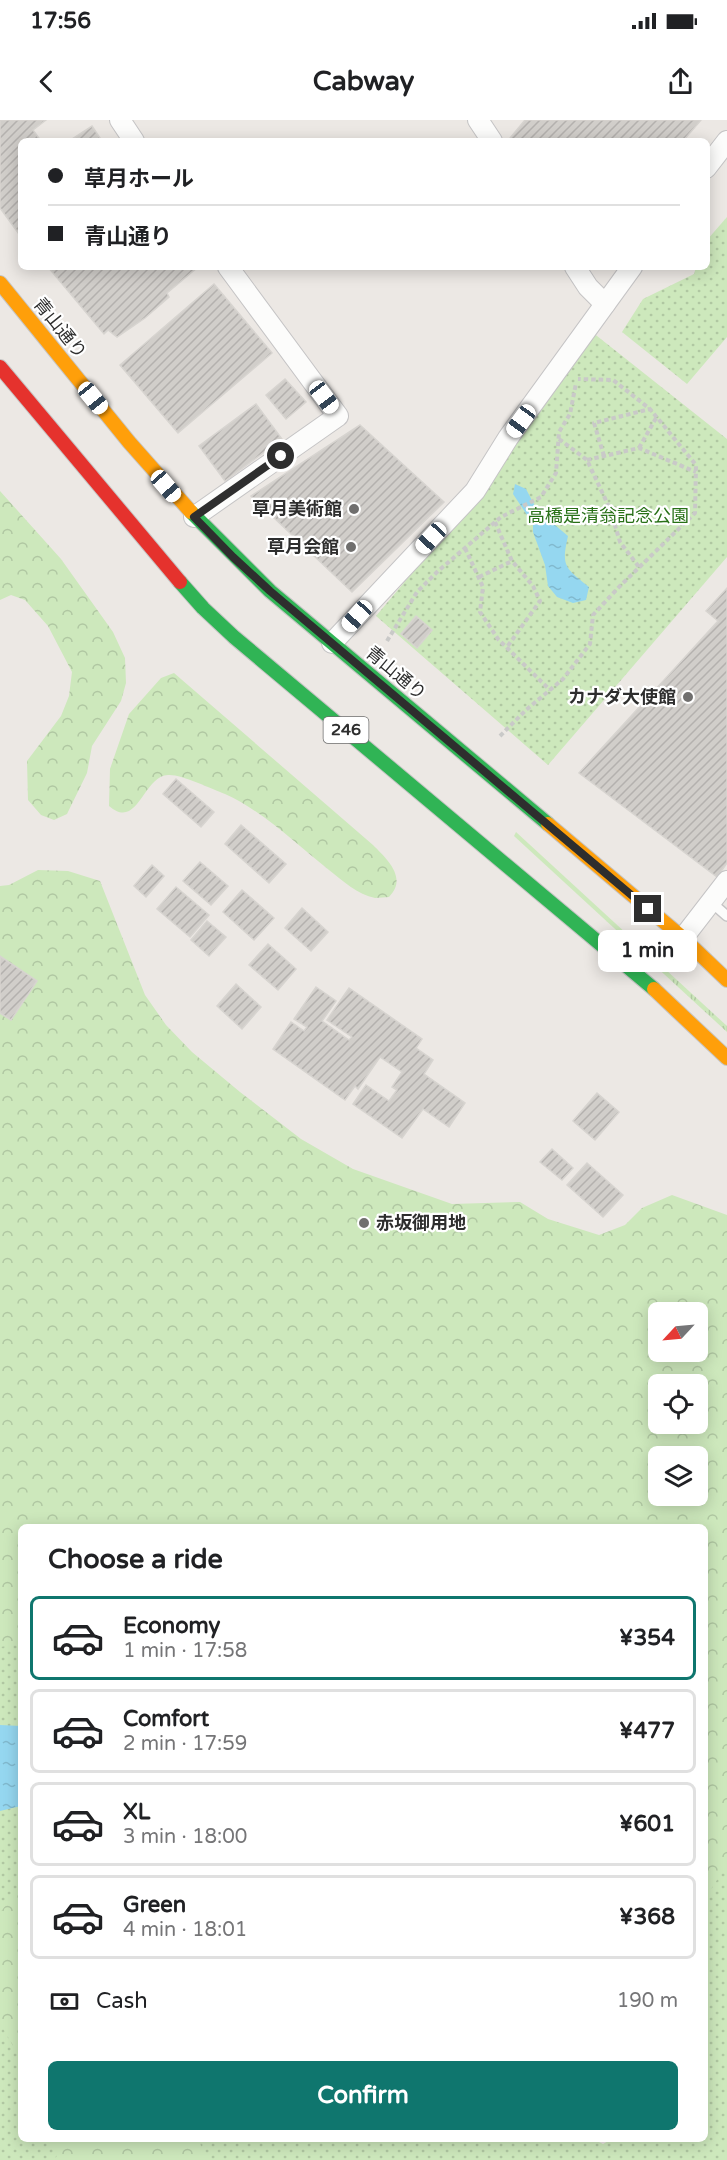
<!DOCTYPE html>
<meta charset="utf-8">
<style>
body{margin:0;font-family:"Varela Round","Noto Sans JP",sans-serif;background:#f6f6f6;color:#202124;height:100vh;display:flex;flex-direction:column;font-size:22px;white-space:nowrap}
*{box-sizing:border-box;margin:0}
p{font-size:20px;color:#757577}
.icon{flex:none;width:33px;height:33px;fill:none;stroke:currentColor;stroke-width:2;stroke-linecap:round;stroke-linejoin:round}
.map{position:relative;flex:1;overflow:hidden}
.sheet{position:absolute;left:18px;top:1404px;width:690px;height:618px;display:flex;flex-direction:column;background:#fff;border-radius:9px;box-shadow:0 3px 15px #0003}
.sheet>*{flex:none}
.guide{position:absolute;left:18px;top:18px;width:692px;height:132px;border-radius:9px;box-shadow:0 3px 15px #0003;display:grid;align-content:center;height:132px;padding:0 30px;background:#fff}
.needle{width:39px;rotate:244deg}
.tools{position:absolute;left:648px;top:1182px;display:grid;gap:12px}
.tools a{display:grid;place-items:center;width:60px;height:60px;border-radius:9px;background:#fff;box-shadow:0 3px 15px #0003;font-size:30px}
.end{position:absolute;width:27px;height:27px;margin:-14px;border:8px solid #2e2e2e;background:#fff;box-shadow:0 0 0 3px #fff}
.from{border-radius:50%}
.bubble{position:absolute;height:42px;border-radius:9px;background:#fff;box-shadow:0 3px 15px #0003;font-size:20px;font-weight:800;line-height:42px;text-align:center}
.car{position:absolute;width:18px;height:36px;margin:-18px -9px;border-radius:8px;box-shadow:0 0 4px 2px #0007;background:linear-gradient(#fff 24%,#345 0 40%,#fff 0 76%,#345 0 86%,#fff 0)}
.guide b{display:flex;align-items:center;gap:21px;height:57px;font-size:22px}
.guide b+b{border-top:2px solid #e0e0e0}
.guide i{width:15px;height:15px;background:#202124}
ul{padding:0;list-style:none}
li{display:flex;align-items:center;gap:18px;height:84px;margin:0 12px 9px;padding:0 18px;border:3px solid #e0e0e0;border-radius:9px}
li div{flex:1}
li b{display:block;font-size:22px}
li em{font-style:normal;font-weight:800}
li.active{border-color:#0f766e}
li>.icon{width:54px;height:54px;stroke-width:1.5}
h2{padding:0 30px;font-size:27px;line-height:72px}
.pay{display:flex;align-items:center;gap:15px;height:66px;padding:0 30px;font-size:22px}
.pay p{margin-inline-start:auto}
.cta{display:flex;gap:12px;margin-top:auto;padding:12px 30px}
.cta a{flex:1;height:69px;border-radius:9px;background:#0f766e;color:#fff;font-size:24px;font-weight:800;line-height:69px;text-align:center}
.status{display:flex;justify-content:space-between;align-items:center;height:42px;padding:0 30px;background:#fff;direction:ltr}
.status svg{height:16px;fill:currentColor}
header{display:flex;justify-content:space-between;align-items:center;height:78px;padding:0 30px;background:#fff;font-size:27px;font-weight:800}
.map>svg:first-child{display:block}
.grass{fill:url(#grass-tufts)}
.forest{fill:url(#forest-crowns);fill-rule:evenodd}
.park{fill:url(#park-dots)}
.water{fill:url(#water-ripples)}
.building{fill:url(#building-hatch);stroke:#d7d4d0;stroke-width:1.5}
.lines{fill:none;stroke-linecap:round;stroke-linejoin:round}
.lane-casing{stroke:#c5c4c5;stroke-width:12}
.street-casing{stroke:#c5c4c5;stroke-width:22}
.fast-casing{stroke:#c6c5c4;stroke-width:16}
.slow-casing{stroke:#c6c5c4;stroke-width:16}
.jam-casing{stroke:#c6c5c4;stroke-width:16}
.path{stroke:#c9c9c8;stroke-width:4;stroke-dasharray:4.5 3;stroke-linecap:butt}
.lane{stroke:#fcfcfb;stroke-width:9}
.street{stroke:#fcfcfb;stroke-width:20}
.fast{stroke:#30b455;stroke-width:14}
.slow{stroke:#ff9f0a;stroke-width:14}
.jam{stroke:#e5322d;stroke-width:14}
.route{stroke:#2e2e2e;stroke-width:8}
.poi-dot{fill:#706f6e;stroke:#fff;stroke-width:2}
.labels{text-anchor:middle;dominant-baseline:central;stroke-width:4.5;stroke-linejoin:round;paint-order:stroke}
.shield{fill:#fff;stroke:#6d6d6d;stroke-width:1.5}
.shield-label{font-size:16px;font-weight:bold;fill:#2e2e2e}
.street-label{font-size:18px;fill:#2e2e2e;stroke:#fff}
.poi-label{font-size:18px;font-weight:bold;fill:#2e2e2e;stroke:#fff;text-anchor:end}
.park-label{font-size:18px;fill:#297118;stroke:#fff}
</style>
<div class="status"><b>17:56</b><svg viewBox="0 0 49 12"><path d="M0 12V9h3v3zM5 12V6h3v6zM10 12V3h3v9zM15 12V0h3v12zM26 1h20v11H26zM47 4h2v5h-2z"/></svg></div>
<header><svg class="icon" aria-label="back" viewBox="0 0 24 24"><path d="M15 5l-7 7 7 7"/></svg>Cabway<svg class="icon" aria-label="share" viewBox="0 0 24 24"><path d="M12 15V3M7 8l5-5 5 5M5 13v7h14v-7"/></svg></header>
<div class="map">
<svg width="727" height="2040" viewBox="0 0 727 2040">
<defs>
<pattern id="grass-tufts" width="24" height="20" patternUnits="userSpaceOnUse" patternTransform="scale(1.5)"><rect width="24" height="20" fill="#cde8bc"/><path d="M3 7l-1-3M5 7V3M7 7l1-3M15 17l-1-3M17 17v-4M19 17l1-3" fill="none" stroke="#b0c7a2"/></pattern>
<pattern id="forest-crowns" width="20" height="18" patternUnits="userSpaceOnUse" patternTransform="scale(1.5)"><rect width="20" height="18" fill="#cde8bc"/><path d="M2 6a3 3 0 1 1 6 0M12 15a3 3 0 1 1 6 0" fill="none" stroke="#b0c7a2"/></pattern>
<pattern id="park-dots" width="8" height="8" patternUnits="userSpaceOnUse" patternTransform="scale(1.5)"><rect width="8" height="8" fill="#cde8bc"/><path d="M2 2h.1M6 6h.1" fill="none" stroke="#b0c7a2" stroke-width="1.8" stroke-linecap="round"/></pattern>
<pattern id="water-ripples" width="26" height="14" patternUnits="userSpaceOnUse" patternTransform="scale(1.5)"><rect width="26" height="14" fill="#95d7f0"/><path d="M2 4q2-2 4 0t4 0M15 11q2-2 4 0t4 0" fill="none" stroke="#81b9ce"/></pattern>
<pattern id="building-hatch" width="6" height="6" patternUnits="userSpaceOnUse" patternTransform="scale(1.5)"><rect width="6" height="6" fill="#d1ceca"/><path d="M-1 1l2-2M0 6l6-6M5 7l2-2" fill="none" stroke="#b4b1ae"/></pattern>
</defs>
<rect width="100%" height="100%" fill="#ece8e4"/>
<polygon class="grass" points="516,712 727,906 727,912 514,716"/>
<g class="forest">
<polygon points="0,371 61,439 113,512 125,538 126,563 121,581 92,626 87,653 67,694 54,700 41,695 28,680 27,641 61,596 69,576 72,552 48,506 25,480 11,475 0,480"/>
<path d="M174 553 373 725C387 739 408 758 389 777 385 777 380 778 375 778 358 775 342 760 329 750 296 724 263 691 225 674 212 669 181 654 168 655 143 656 138 711 109 686L110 649 129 594 161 558Z"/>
<path d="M38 750 68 751 100 761 145 875 166 905 192 932 240 972 301 1019 353 1049 452 1084 520 1082 548 1099 599 1115 625 1105 642 1088 672 1075 727 1095V1918L705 1952V1407H21V1583L0 1587V766L9 765ZM658 1192H698V1232H658ZM658 1264H698V1304H658ZM658 1336H698V1376H658Z"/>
<polygon points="21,1700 21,2010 0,1962 0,1707"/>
<polygon points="30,2019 236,2019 244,2040 30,2040"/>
</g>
<g class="park">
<polygon points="727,97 727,217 687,264 622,212 643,179 694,154 696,147 706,147 707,120"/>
<polygon points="592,212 727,319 727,437 548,645 376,496 434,427"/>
<polygon points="21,1524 21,1764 0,1793 0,1527"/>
<polygon points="727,1745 727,2040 205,2040 199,2019 593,2019 603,2024 612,2019 705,2019 705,1778"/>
<polygon points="0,1903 21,1940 21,2019 52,2019 57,2035 55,2040 0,2040"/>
</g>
<g class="water">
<path d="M515 364 526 369 537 390 568 416C561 447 565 447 589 467L586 480 573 483 557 477 548 466 545 445 533 412V404L513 374Z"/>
<polygon points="0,1605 21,1606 21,1686 0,1691"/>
</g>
<g class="building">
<polygon points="0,0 46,0 33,10 41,21 21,21 21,113 19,114 0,88"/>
<polygon points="525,0 701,0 683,21 514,21 510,18"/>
<polygon points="92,6 102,21 69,21"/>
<polygon points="48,147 198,147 167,173 169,177 145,198 117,217 108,210 104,214"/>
<polygon points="214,164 272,233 178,313 120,245"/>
<polygon points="285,259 306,282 286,299 266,275"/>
<polygon points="256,284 282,319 225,361 199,326"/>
<polygon points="360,305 444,382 352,472 251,376"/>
<polygon points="727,468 727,743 717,757 579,653 718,501 706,491"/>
<polygon points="416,496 432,510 417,528 401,514"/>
<polygon points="176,659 214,692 201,707 163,674"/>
<polygon points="241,705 286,744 269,763 225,724"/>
<polygon points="200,742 228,766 211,785 183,761"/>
<polygon points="152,745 164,756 146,777 134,766"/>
<polygon points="176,767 209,795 190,817 157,789"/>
<polygon points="242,770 274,798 254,820 223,792"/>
<polygon points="302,788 328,812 311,831 285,808"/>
<polygon points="207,801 226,817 209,836 191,820"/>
<polygon points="268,824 296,849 278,870 249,845"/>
<polygon points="0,836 37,861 11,900 0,893"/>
<polygon points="236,864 261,887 242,909 217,886"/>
<polygon points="316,867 336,881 322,901 349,920 352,917 327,900 349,868 422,919 416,928 433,940 424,954 465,983 449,1007 423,989 402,1018 353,984 366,965 389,981 397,970 392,967 402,952 380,937 358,969 355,966 345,980 273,929 291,902 304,911 307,907 294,899"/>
<polygon points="597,973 619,992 595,1020 573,1001"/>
<polygon points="552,1029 573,1048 562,1060 540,1042"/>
<polygon points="587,1043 623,1075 603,1097 567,1065"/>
</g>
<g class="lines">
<defs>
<polyline id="lane" points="711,782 727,796"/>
<g id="street">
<polyline points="120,0 134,21"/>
<polyline points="478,0 492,21"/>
<polyline points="706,48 727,21"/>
<polyline points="575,147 588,167 605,184"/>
<polyline points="194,397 338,296 228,147"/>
<polyline points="332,523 475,371 508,318 632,147"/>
<polyline points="683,818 727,761"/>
</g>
<g id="fast">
<polyline points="191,392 270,471 548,704"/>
<polyline points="180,462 203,488 234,517 654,869"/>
</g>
<g id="slow">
<polyline points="0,163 129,322 191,392"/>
<polyline points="548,704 683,818 727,860"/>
<polyline points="654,869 727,938"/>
</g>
<polyline id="jam" points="0,247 180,462"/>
</defs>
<use href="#lane" class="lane-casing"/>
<use href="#street" class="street-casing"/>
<use href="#fast" class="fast-casing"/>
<use href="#slow" class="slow-casing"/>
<use href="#jam" class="jam-casing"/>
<g class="path">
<polyline points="559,319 587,340 610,389 620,422 639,447"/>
<polyline points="639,328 656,298"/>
<polyline points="604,336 594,303 650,289"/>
<polyline points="587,340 639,328 696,352"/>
<polyline points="495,402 512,441 533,466 540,481 507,527"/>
<polyline points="465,428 483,467 480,492 498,519 550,570"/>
<polyline points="479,457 512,441"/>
<polyline points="387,521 417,472 437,452 501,397 541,377 556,353 559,312 570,294 576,263"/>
<polyline points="500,616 526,590 563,559 590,524 593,495 619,467 695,393 696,345 650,289 613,260 578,259"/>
</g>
<use href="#lane" class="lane"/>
<use href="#street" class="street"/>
<use href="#fast" class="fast"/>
<use href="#slow" class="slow"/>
<use href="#jam" class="jam"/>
</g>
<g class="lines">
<polyline class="route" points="281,336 194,397 233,437 270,471 648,789"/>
</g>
<g class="poi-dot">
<circle cx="354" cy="389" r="6"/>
<circle cx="351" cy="427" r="6"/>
<circle cx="688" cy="577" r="6"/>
<circle cx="364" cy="1103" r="6"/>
</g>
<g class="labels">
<rect class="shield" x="323.5" y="597" width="45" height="26" rx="4.5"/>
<g class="shield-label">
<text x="346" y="610">246</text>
</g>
<g class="street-label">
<text transform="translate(60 208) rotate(51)">青山通り</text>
<text transform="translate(396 553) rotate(40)">青山通り</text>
</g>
<g class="poi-label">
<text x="342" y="389">草月美術館</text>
<text x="339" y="427">草月会館</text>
<text x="676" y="577">カナダ大使館</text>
<text x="376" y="1103" text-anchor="start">赤坂御用地</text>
</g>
<g class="park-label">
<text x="608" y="396">高橋是清翁記念公園</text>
</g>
</g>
</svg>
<div class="tools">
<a><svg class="needle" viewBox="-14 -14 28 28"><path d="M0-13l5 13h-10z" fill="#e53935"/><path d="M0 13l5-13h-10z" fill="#757577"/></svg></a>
<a><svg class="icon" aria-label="locate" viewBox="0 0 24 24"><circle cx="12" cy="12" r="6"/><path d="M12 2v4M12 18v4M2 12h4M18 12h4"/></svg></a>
<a><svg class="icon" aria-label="layers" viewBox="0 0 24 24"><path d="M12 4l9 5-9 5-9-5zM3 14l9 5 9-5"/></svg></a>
</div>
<i class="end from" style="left:281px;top:336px"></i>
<i class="end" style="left:648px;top:789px"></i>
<div class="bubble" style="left:598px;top:810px;width:99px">1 min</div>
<i class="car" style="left:324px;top:277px;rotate:143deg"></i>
<i class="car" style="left:93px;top:278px;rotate:141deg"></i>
<i class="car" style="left:521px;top:301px;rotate:216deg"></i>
<i class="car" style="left:166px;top:366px;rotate:139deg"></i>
<i class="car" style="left:431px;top:418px;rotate:223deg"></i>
<i class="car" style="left:357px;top:496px;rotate:222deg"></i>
<div class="guide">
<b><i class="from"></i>草月ホール</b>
<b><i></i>青山通り</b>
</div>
<section class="sheet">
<h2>Choose a ride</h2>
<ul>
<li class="active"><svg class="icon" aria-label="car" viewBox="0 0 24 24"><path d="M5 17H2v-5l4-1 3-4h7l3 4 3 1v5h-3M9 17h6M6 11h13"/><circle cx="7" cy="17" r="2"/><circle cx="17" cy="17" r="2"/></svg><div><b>Economy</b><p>1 min · 17:58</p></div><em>¥354</em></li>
<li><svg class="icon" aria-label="car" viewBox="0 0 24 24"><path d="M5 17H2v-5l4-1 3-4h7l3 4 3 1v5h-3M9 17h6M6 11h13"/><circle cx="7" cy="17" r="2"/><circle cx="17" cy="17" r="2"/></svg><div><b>Comfort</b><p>2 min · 17:59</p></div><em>¥477</em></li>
<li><svg class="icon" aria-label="car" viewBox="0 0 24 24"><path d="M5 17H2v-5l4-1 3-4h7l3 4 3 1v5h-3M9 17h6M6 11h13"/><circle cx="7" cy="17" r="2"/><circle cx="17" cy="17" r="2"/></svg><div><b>XL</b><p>3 min · 18:00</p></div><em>¥601</em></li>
<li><svg class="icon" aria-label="car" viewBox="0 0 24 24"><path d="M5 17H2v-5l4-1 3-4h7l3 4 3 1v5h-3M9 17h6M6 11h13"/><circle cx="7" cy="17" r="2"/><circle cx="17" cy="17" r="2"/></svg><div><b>Green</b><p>4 min · 18:01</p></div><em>¥368</em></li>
</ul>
<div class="pay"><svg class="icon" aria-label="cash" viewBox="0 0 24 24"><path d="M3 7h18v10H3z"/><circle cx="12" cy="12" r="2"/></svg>Cash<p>190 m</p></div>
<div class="cta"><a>Confirm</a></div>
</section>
</div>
